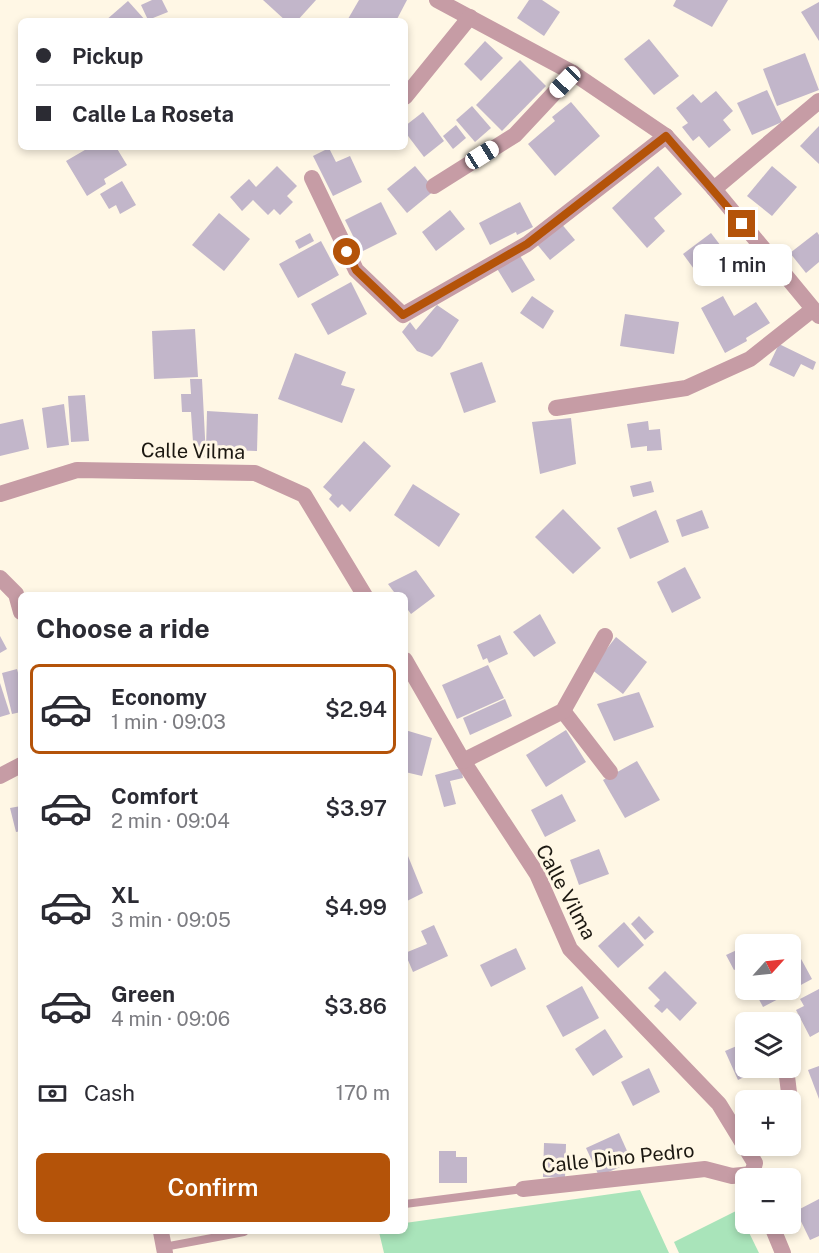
<!DOCTYPE html>
<meta charset="utf-8">
<style>
body{margin:0;font-family:"Public Sans",sans-serif;background:#f7f7f7;color:#2b2b33;height:100vh;display:flex;flex-direction:column;font-size:22px;white-space:nowrap}
*{box-sizing:border-box;margin:0}
p{font-size:20px;color:#7c7c81}
.icon{flex:none;width:33px;height:33px;fill:none;stroke:currentColor;stroke-width:2;stroke-linecap:round;stroke-linejoin:round}
.map{position:relative;flex:1;overflow:hidden}
.drawer{position:absolute;left:18px;top:592px;width:390px;height:642px;display:flex;flex-direction:column;background:#fff;border-radius:9px;box-shadow:0 3px 9px #0003}
.drawer>*{flex:none}
.guide{position:absolute;left:18px;top:18px;width:390px;height:132px;border-radius:9px;box-shadow:0 3px 9px #0003;display:grid;align-content:center;height:132px;padding:0 18px;background:#fff}
.needle{width:39px;rotate:63deg}
.controls{position:absolute;left:735px;top:934px;display:grid;gap:12px}
.controls a{display:grid;place-items:center;width:66px;height:66px;border-radius:9px;background:#fff;box-shadow:0 3px 9px #0003;font-size:30px}
.end{position:absolute;width:27px;height:27px;margin:-14px;border:8px solid #b45309;background:#fff;box-shadow:0 0 0 3px #fff}
.from{border-radius:50%}
.bubble{position:absolute;height:42px;border-radius:9px;background:#fff;box-shadow:0 3px 9px #0003;font-size:20px;font-weight:600;line-height:42px;text-align:center}
.car{position:absolute;width:18px;height:36px;margin:-18px -9px;border-radius:8px;box-shadow:0 0 4px 2px #0007;background:linear-gradient(#fff 24%,#345 0 40%,#fff 0 76%,#345 0 86%,#fff 0)}
.guide b{display:flex;align-items:center;gap:21px;height:57px;font-size:22px}
.guide b+b{border-top:2px solid #e1e1e2}
.guide i{width:15px;height:15px;background:#2b2b33}
ul{padding:0;list-style:none}
li{display:flex;align-items:center;gap:18px;height:90px;margin:0 12px 9px;padding:0 6px;border:3px solid transparent;border-radius:9px}
li div{flex:1}
li b{display:block;font-size:22px}
li em{font-style:normal;font-weight:600}
li.on{border-color:#b45309}
li>.icon{width:54px;height:54px;stroke-width:1.5}
h2{padding:0 18px;font-size:27px;line-height:72px}
.pay{display:flex;align-items:center;gap:15px;height:66px;padding:0 18px;font-size:22px}
.pay p{margin-inline-start:auto}
.primary-button{display:flex;gap:12px;margin-top:auto;padding:12px 18px}
.primary-button a{flex:1;height:69px;border-radius:9px;background:#b45309;color:#fff;font-size:24px;font-weight:600;line-height:69px;text-align:center}
.map>svg:first-child{display:block}
.green{fill:#a9e4ba}
.building{fill:#c2b6ca}
.lines{fill:none;stroke-linecap:round;stroke-linejoin:round}
.lane{stroke:#c69ca5;stroke-width:8}
.street{stroke:#c69ca5;stroke-width:16}
.route{stroke:#b45309;stroke-width:8}
.labels{text-anchor:middle;dominant-baseline:central;stroke-width:6;stroke-linejoin:round;paint-order:stroke}
.street-label{font-size:20px;fill:#1c1811;stroke:#fff7e5}
</style>
<div class="map">
<svg width="819" height="1253" viewBox="0 0 819 1253">
<rect width="100%" height="100%" fill="#fff7e5"/>
<g class="green">
<polygon points="640,1190 669,1253 384,1253 379,1232 405,1232 405,1223"/>
<polygon points="738,1210 759,1253 679,1253 674,1242"/>
</g>
<g class="building">
<polygon points="152,0 162,0 168,12 148,20 141,5"/>
<polygon points="263,0 316,0 297,21 286,21"/>
<polygon points="359,0 407,0 396,21 351,21 348,19"/>
<polygon points="529,0 542,0 560,12 544,36 517,18"/>
<polygon points="676,0 728,0 712,27 673,6"/>
<polygon points="128,1 146,21 105,21"/>
<polygon points="819,2 819,41 801,12"/>
<polygon points="649,39 679,76 654,95 624,59"/>
<polygon points="485,41 503,58 481,81 464,64"/>
<polygon points="805,53 819,90 777,106 763,69"/>
<polygon points="520,60 546,86 502,131 476,105"/>
<polygon points="767,90 782,122 752,135 737,103"/>
<polygon points="716,91 733,111 723,120 731,130 709,148 699,136 693,141 682,127 688,123 676,108 693,94 701,103"/>
<polygon points="571,102 600,136 555,176 528,144 555,121 552,117"/>
<polygon points="472,106 491,128 475,142 456,120"/>
<polygon points="423,112 444,141 424,157 405,132 405,126"/>
<polygon points="456,125 466,138 453,149 443,136"/>
<polygon points="819,126 819,164 800,146"/>
<polygon points="90,147 116,147 127,165 104,179 106,184 87,196 66,161"/>
<polygon points="329,148 336,162 350,156 362,182 333,196 313,156"/>
<polygon points="277,166 297,186 287,196 293,202 280,215 274,209 268,215 253,200 242,211 230,197 249,179 256,187"/>
<polygon points="415,166 435,190 407,213 387,189"/>
<polygon points="658,166 682,194 654,218 665,231 647,248 612,208"/>
<polygon points="772,166 797,187 772,216 747,196"/>
<polygon points="122,181 136,205 120,214 116,205 109,209 100,194"/>
<polygon points="381,202 397,234 361,252 345,220"/>
<polygon points="520,202 533,227 517,235 516,232 490,245 479,223"/>
<polygon points="450,210 465,229 436,251 422,232"/>
<polygon points="219,213 250,239 224,271 192,245"/>
<polygon points="560,222 575,240 550,260 536,243"/>
<polygon points="817,232 819,235 819,262 806,273 790,253"/>
<polygon points="310,233 314,241 299,249 295,241"/>
<polygon points="711,233 730,258 702,280 683,254"/>
<polygon points="321,241 339,275 298,298 279,264"/>
<polygon points="519,254 535,280 512,293 496,267"/>
<polygon points="351,282 367,314 328,335 311,304"/>
<polygon points="532,296 554,311 543,329 520,313"/>
<polygon points="723,296 734,316 756,302 770,323 746,338 747,341 725,353 701,308"/>
<polygon points="437,305 459,320 440,349 432,357 417,351 402,332 410,322 416,330"/>
<polygon points="625,314 679,322 674,354 620,346"/>
<polygon points="195,329 198,377 154,379 152,331"/>
<polygon points="779,344 816,362 813,370 801,364 794,377 769,365"/>
<polygon points="295,353 346,372 341,385 355,389 342,423 278,399"/>
<polygon points="482,362 496,402 464,413 450,373"/>
<polygon points="190,379 202,379 206,457 194,457 191,412 182,412 181,394 191,394"/>
<polygon points="85,395 89,441 71,442 68,396"/>
<polygon points="64,404 69,445 47,448 42,408"/>
<polygon points="207,411 258,414 257,451 206,449"/>
<polygon points="571,418 576,464 540,474 532,422"/>
<polygon points="23,419 29,449 0,456 0,424"/>
<polygon points="648,421 649,430 660,429 662,450 647,451 647,446 631,448 627,424"/>
<polygon points="364,441 391,466 350,512 342,504 338,508 329,499 332,495 323,487"/>
<polygon points="651,481 654,492 633,497 630,486"/>
<polygon points="413,484 460,514 439,547 394,515"/>
<polygon points="563,509 601,548 573,574 535,537"/>
<polygon points="656,510 669,542 630,559 617,528"/>
<polygon points="702,510 709,528 682,537 676,520"/>
<polygon points="685,567 701,598 672,613 657,582"/>
<polygon points="416,570 435,596 411,614 405,606 405,596 397,596 388,584"/>
<polygon points="540,614 556,643 534,657 513,632"/>
<polygon points="500,635 508,654 489,663 487,658 483,660 477,645"/>
<polygon points="0,636 7,649 0,653"/>
<polygon points="616,637 647,662 623,694 591,669"/>
<polygon points="488,665 504,698 457,719 442,685"/>
<polygon points="17,669 21,684 21,712 12,714 2,673"/>
<polygon points="0,683 10,714 0,717"/>
<polygon points="639,692 654,727 614,741 597,704"/>
<polygon points="505,699 512,716 470,735 463,718"/>
<polygon points="405,730 432,738 422,776 405,772"/>
<polygon points="566,730 586,762 546,787 526,755"/>
<polygon points="637,761 660,800 625,818 603,780"/>
<polygon points="461,768 463,778 450,781 456,804 444,807 435,775"/>
<polygon points="562,794 576,821 545,837 531,810"/>
<polygon points="21,806 21,831 16,832 10,808"/>
<polygon points="599,849 609,874 579,885 570,860"/>
<polygon points="408,856 423,893 405,902 405,858"/>
<polygon points="639,916 654,932 645,940 631,924"/>
<polygon points="624,922 644,945 618,968 598,946"/>
<polygon points="434,925 448,956 413,972 405,953 427,944 421,931"/>
<polygon points="782,936 787,945 770,945 769,943"/>
<polygon points="516,948 526,969 491,987 480,965"/>
<polygon points="739,949 746,965 734,970 726,955"/>
<polygon points="800,957 812,979 799,986 790,969 790,962"/>
<polygon points="665,971 697,1003 680,1021 667,1008 662,1013 654,1006 660,1000 648,988"/>
<polygon points="582,986 599,1018 563,1037 546,1006"/>
<polygon points="819,989 819,1032 810,1037 796,1010 804,1006 800,999"/>
<polygon points="754,990 783,990 786,995 763,1007"/>
<polygon points="605,1029 623,1057 593,1076 575,1049"/>
<polygon points="746,1042 746,1068 762,1068 738,1080 725,1051"/>
<polygon points="819,1066 819,1099 808,1070"/>
<polygon points="649,1068 660,1092 633,1106 621,1082"/>
<polygon points="619,1133 632,1162 599,1176 586,1148"/>
<polygon points="544,1143 566,1144 565,1178 543,1177"/>
<polygon points="439,1151 456,1151 456,1157 467,1157 467,1183 439,1183"/>
<polygon points="819,1199 819,1236 810,1240 796,1211"/>
</g>
<g class="lines">
<g class="lane">
<polyline points="405,1204 523,1189"/>
<polyline points="164,1247 244,1232"/>
</g>
<g class="street">
<polyline points="437,0 573,73 666,136 714,189 819,316"/>
<polyline points="405,97 470,17"/>
<polyline points="312,178 356,270 403,315 527,244 666,136"/>
<polyline points="434,186 515,135 573,73"/>
<polyline points="714,189 819,101"/>
<polyline points="556,408 686,388 750,359 812,310"/>
<polyline points="0,494 77,470 255,473 304,495 365,596"/>
<polyline points="0,578 16,594 21,612"/>
<polyline points="405,660 463,761 537,874 570,949 719,1104 755,1163 752,1174 754,1179"/>
<polyline points="563,711 610,772"/>
<polyline points="463,761 563,711 605,636"/>
<polyline points="0,776 21,765"/>
<polyline points="786,1068 790,1101"/>
<polyline points="523,1189 705,1169 732,1176 752,1174"/>
<polyline points="771,1224 783,1253"/>
<polyline points="161,1232 165,1253"/>
</g>
</g>
<g class="lines">
<polyline class="route" points="347,252 356,270 403,315 527,244 666,136 742,224"/>
</g>
<g class="labels">
<g class="street-label">
<text transform="translate(193 451) rotate(1)">Calle Vilma</text>
<text transform="translate(566 892) rotate(62)">Calle Vilma</text>
<text transform="translate(618 1158) rotate(-6)">Calle Dino Pedro</text>
</g>
</g>
</svg>
<div class="controls">
<a><svg class="needle" viewBox="-14 -14 28 28"><path d="M0-13l5 13h-10z" fill="#e53935"/><path d="M0 13l5-13h-10z" fill="#7c7c81"/></svg></a>
<a><svg class="icon" aria-label="layers" viewBox="0 0 24 24"><path d="M12 4l9 5-9 5-9-5zM3 14l9 5 9-5"/></svg></a>
<a>+</a>
<a>−</a>
</div>
<i class="end from" style="left:347px;top:252px"></i>
<i class="end" style="left:742px;top:224px"></i>
<div class="bubble" style="left:693px;top:244px;width:99px">1 min</div>
<i class="car" style="left:565px;top:82px;rotate:224deg"></i>
<i class="car" style="left:482px;top:155px;rotate:58deg"></i>
<div class="guide">
<b><i class="from"></i>Pickup</b>
<b><i></i>Calle La Roseta</b>
</div>
<section class="drawer">
<h2>Choose a ride</h2>
<ul>
<li class="on"><svg class="icon" aria-label="car" viewBox="0 0 24 24"><path d="M5 17H2v-5l4-1 3-4h7l3 4 3 1v5h-3M9 17h6M6 11h13"/><circle cx="7" cy="17" r="2"/><circle cx="17" cy="17" r="2"/></svg><div><b>Economy</b><p>1 min · 09:03</p></div><em>$2.94</em></li>
<li><svg class="icon" aria-label="car" viewBox="0 0 24 24"><path d="M5 17H2v-5l4-1 3-4h7l3 4 3 1v5h-3M9 17h6M6 11h13"/><circle cx="7" cy="17" r="2"/><circle cx="17" cy="17" r="2"/></svg><div><b>Comfort</b><p>2 min · 09:04</p></div><em>$3.97</em></li>
<li><svg class="icon" aria-label="car" viewBox="0 0 24 24"><path d="M5 17H2v-5l4-1 3-4h7l3 4 3 1v5h-3M9 17h6M6 11h13"/><circle cx="7" cy="17" r="2"/><circle cx="17" cy="17" r="2"/></svg><div><b>XL</b><p>3 min · 09:05</p></div><em>$4.99</em></li>
<li><svg class="icon" aria-label="car" viewBox="0 0 24 24"><path d="M5 17H2v-5l4-1 3-4h7l3 4 3 1v5h-3M9 17h6M6 11h13"/><circle cx="7" cy="17" r="2"/><circle cx="17" cy="17" r="2"/></svg><div><b>Green</b><p>4 min · 09:06</p></div><em>$3.86</em></li>
</ul>
<div class="pay"><svg class="icon" aria-label="cash" viewBox="0 0 24 24"><path d="M3 7h18v10H3z"/><circle cx="12" cy="12" r="2"/></svg>Cash<p>170 m</p></div>
<div class="primary-button"><a>Confirm</a></div>
</section>
</div>
